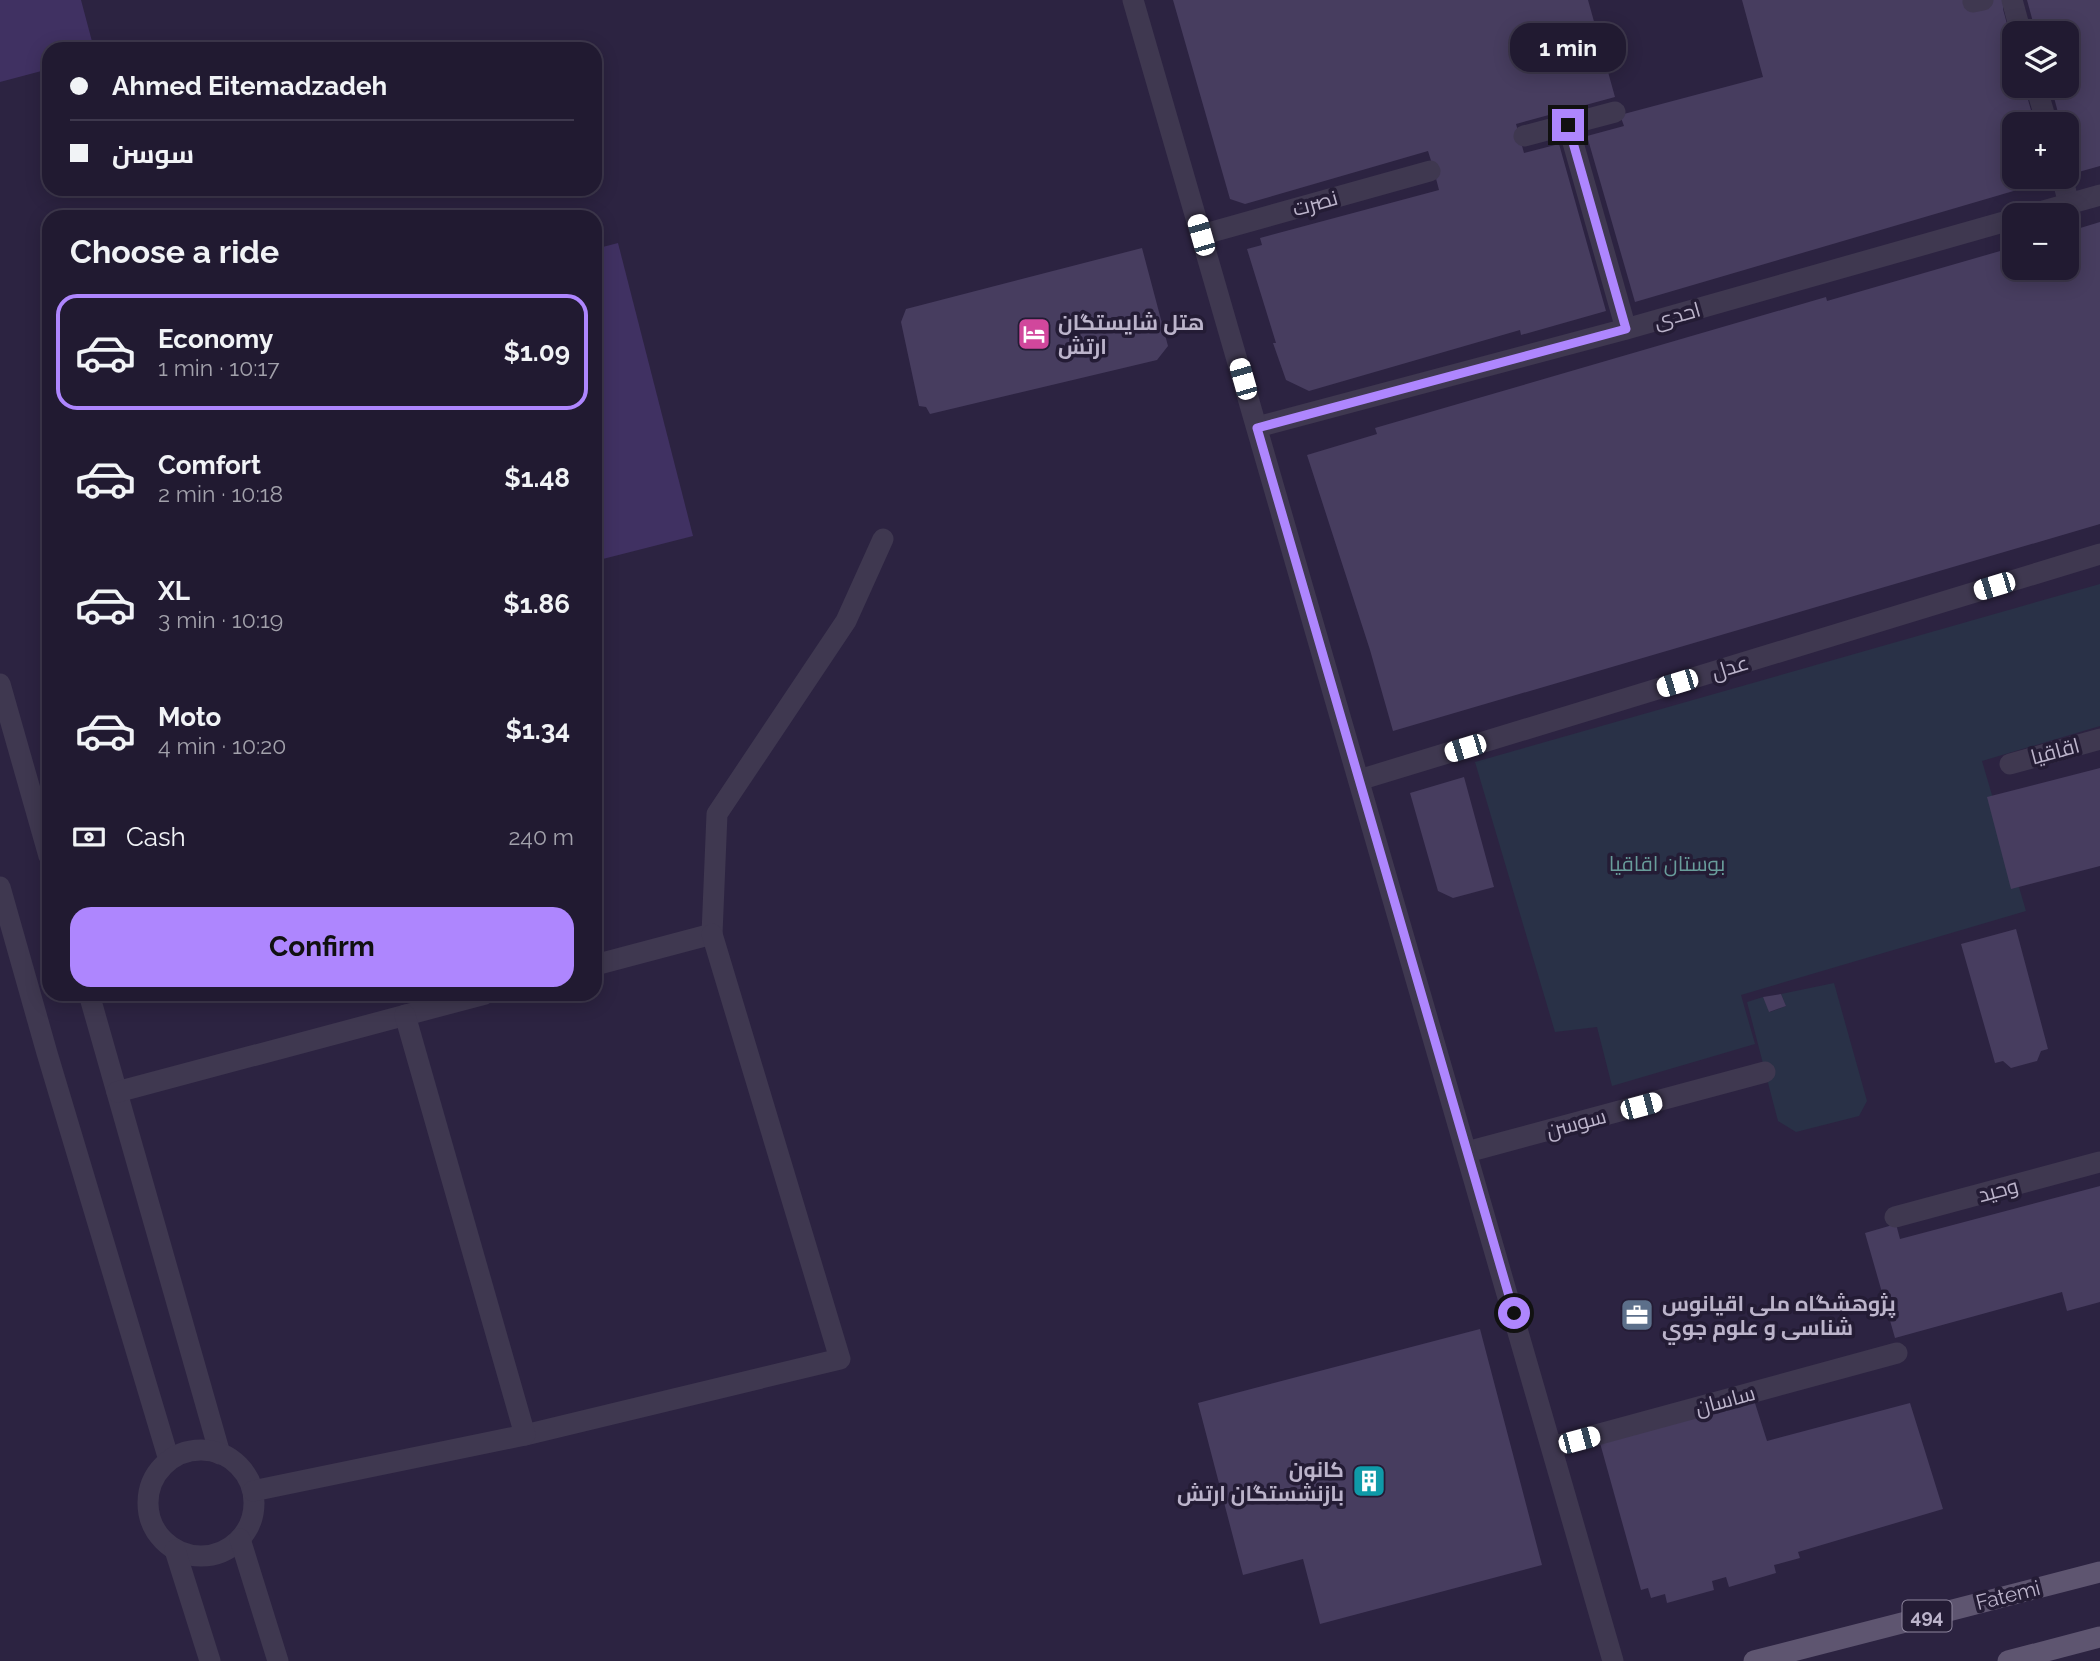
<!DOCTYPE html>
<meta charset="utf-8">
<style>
body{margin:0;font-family:Raleway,Cairo,sans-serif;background:#2d273d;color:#f1f3f6;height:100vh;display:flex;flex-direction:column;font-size:26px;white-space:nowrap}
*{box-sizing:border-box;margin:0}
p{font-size:23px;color:#a2a1ab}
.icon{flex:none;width:38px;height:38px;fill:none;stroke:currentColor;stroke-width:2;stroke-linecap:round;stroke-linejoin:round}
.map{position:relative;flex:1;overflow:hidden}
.details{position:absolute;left:42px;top:210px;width:560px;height:791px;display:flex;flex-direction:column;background:#211a31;border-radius:21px;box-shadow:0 4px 18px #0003,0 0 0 2px #3e384d}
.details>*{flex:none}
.hud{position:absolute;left:42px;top:42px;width:560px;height:154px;border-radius:21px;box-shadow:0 4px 18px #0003,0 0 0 2px #3e384d;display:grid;align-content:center;height:154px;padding:0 28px;background:#211a31}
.buttons{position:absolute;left:2002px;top:21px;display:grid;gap:14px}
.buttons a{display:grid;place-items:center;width:77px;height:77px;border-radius:14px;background:#211a31;box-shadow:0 4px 18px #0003,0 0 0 2px #3e384d;font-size:35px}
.end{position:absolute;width:32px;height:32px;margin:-16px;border:9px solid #ae86fe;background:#111;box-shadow:0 0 0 4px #111}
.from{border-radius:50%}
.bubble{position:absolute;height:49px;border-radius:21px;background:#211a31;box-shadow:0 4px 18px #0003,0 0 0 2px #3e384d;font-size:23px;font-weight:700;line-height:49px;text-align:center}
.car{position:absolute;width:21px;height:42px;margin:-21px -10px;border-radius:9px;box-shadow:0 0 5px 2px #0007;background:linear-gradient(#fff 24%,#345 0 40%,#fff 0 76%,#345 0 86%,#fff 0)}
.hud b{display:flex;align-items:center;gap:24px;height:66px;font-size:26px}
.hud b+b{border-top:2px solid #3e384d}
.hud i{width:18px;height:18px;background:#f1f3f6}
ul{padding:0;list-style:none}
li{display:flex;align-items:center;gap:21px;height:116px;margin:0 14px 10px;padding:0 14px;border:4px solid transparent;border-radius:21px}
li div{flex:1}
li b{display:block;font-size:26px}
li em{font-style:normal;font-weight:700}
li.current{border-color:#ae86fe}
li>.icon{width:63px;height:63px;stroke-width:1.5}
h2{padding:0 28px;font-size:32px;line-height:84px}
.pay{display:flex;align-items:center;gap:18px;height:77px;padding:0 28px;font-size:26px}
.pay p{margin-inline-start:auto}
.primary-button{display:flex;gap:14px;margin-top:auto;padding:14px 28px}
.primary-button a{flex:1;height:80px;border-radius:21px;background:#ae86fe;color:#111;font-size:28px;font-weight:700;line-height:80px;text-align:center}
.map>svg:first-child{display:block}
.green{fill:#293147}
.water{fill:#403162}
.building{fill:#473d5f}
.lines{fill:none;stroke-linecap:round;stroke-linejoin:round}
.service{stroke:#3f3850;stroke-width:21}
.minor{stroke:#3f3850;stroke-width:21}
.tertiary{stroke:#3f3850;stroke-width:21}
.primary{stroke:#5e5570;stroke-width:21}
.route{stroke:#ae86fe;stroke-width:9}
.labels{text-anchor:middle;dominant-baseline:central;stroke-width:7;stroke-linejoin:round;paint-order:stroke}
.shield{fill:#241c35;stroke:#8e869e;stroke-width:2}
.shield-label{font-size:19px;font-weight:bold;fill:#bcb4cb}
.street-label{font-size:21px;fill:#bcb4cb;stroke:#241c35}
.poi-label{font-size:21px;font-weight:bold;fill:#bcb4cb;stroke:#241c35;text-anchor:start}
.park-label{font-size:21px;fill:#699d9b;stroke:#241c35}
</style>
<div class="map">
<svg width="2100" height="1661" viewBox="0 0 2100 1661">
<rect width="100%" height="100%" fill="#2c2341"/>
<g class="green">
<polygon points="2100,584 2100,726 1982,761 2026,911 1741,995 1755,1044 1612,1086 1597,1027 1555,1032 1475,762"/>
<polygon points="1834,983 1867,1101 1859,1116 1796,1132 1778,1121 1747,1002 1763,997 1770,1012 1786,1006 1781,994"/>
</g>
<g class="water">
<polygon points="0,0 81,0 94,49 49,49 49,69 0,82"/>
<polygon points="618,243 693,536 595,561 595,249"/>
</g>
<g class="building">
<polygon points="1173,0 1588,0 1615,97 1516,124 1524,153 1559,144 1606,311 1521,335 1520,330 1309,391 1286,380 1273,343 1276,343 1247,249 1262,245 1260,238 1439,190 1433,167 1428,151 1245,204 1230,199"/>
<polygon points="1742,0 2004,0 2003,9 2014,50 2014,86 2024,86 2035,124 2014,124 2014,177 2050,177 2051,180 1635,302 1587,136 1624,126 1620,115 1763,77"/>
<polygon points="2027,0 2100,0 2100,166 2075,173 2067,144 2067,124 2061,124 2051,86 2067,86 2067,33 2036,33"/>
<polygon points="2100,222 2100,524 1393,731 1370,650 1307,455 1377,434 1375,428 1826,297 1827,301 2014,247 2014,268 2067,268 2067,232"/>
<polygon points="1142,248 1168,346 1157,360 930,414 926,407 919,406 901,322 906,309"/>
<polygon points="2100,768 2100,866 2011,889 1987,797"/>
<polygon points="1464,777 1494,887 1453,898 1438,891 1410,793"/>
<polygon points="2016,929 2048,1049 2041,1051 2037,1061 2011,1068 2003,1061 1995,1063 1961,944"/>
<polygon points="1781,994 1786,1006 1769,1012 1763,997"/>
<polygon points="2100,1186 2100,1302 2067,1311 2062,1292 1895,1338 1865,1233 1896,1224 1900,1239"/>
<polygon points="1480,1329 1542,1565 1320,1624 1303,1559 1243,1575 1198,1403"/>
<polygon points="1754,1400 1767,1441 1910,1403 1943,1509 1798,1552 1800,1558 1774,1565 1776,1573 1729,1587 1726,1577 1712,1581 1714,1590 1667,1603 1665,1594 1651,1598 1648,1588 1641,1590 1600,1443"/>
</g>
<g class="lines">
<g class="service">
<polyline points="0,684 49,856"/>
<polyline points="0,887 47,1053 169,1460"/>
<polyline points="595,965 712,934 717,814 846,621 883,539"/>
<polyline points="89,994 220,1454"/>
<polyline points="117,1092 485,994"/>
<polyline points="525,1435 840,1359 712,934"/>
<circle cx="201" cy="1503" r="53"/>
<polyline points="253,1491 525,1435 405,1015"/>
<polyline points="240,1539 278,1661"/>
<polyline points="175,1550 210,1661"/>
</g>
<g class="minor">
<polyline points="2012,0 2021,33"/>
<polyline points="1973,2 1983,0"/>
<polyline points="2036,86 2047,124"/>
<polyline points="1568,125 1626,329"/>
<polyline points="1524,136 1615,112"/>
<polyline points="2062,177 2069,204"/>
<polyline points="2029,215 2100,195"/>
<polyline points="1201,235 1430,171"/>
<polyline points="1257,427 1626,329 2014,219"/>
<polyline points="2010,764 2100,739"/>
<polyline points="1359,780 2100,554"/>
<polyline points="1467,1152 1765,1072"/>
<polyline points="1895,1217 2100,1162"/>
<polyline points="1552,1447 1897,1353"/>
</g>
<polyline class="tertiary" points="1133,0 1613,1661"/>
<g class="primary">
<polyline points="1754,1661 2100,1572"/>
<polyline points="2008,1661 2100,1637"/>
</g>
</g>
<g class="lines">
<polyline class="route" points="1514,1313 1257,428 1626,329 1568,125"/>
</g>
<defs>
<symbol id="hotel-square" viewBox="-11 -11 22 22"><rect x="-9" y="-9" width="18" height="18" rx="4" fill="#d1479c" stroke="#241c35"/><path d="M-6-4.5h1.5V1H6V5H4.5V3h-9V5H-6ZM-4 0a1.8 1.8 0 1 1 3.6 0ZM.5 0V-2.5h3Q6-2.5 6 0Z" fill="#fff"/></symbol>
<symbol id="office-square" viewBox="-11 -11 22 22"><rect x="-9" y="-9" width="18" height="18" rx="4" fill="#5c6f8a" stroke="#241c35"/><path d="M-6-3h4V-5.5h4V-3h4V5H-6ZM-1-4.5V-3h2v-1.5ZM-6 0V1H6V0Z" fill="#fff"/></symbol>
<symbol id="building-square" viewBox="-11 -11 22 22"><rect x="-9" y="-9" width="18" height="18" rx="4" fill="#0f9aa8" stroke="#241c35"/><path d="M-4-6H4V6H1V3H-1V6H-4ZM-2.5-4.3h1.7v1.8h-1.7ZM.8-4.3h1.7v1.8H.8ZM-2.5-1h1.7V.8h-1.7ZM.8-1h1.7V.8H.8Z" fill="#fff"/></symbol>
</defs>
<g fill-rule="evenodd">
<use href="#hotel-square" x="1015" y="315" width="38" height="38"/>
<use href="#office-square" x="1618" y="1296" width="38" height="38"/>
<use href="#building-square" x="1350" y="1462" width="38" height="38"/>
</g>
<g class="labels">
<rect class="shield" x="1902.5" y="1600.5" width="49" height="31" rx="5"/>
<g class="shield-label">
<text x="1927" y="1616">494</text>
</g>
<g class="street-label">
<text transform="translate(1315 203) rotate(-16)">نصرت</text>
<text transform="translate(1677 315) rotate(-16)">احدی</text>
<text transform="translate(1730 667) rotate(-17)">عدل</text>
<text transform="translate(2055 751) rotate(-15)">اقاقیا</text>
<text transform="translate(1576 1123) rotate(-15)">سوسن</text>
<text transform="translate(1998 1190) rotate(-15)">وحید</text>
<text transform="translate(1725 1400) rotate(-15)">ساسان</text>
<text transform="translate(2008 1595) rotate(-14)">Fatemi</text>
</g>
<g class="poi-label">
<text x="1058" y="322">هتل شایستگان<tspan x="1058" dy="24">ارتش</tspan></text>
<text x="1662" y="1303">پژوهشگاه ملی اقیانوس<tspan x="1662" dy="24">شناسی و علوم جوي</tspan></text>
<text x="1344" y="1469" text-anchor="end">کانون<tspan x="1344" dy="24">بازنشستگان ارتش</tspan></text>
</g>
<g class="park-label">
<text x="1667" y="863">بوستان اقاقیا</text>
</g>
</g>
</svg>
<div class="buttons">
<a><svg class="icon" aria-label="layers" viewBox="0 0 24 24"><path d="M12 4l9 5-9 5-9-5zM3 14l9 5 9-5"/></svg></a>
<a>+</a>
<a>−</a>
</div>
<i class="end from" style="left:1514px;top:1313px"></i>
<i class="end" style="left:1568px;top:125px"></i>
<div class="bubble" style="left:1510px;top:23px;width:116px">1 min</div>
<i class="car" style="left:1201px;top:235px;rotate:344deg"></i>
<i class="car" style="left:1243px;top:379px;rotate:344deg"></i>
<i class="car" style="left:1994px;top:586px;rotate:253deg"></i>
<i class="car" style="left:1677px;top:683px;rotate:253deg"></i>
<i class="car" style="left:1465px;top:748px;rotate:253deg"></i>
<i class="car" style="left:1641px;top:1106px;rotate:75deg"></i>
<i class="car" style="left:1579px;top:1440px;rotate:75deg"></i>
<div class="hud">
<b><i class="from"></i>Ahmed Eitemadzadeh</b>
<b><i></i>سوسن</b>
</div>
<section class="details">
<h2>Choose a ride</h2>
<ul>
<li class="current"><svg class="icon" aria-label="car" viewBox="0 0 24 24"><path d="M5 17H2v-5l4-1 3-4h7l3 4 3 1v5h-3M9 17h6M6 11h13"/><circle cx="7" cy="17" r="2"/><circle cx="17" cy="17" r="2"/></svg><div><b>Economy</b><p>1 min · 10:17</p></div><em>$1.09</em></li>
<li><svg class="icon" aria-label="car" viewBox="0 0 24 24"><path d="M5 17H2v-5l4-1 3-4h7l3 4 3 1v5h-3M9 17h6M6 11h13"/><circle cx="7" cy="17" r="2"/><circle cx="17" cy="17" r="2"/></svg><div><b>Comfort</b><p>2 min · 10:18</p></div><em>$1.48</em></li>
<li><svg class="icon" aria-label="car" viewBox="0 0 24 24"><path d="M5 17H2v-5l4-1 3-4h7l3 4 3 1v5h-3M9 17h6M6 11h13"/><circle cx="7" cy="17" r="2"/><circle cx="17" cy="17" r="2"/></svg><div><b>XL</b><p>3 min · 10:19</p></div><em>$1.86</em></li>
<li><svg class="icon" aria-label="car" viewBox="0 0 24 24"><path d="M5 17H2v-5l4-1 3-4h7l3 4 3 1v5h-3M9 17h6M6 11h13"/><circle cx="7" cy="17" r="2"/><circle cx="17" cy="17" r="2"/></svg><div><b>Moto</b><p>4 min · 10:20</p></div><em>$1.34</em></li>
</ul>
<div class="pay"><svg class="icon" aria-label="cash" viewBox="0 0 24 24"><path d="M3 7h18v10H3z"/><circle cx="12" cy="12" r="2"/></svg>Cash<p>240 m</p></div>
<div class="primary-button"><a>Confirm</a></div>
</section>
</div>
